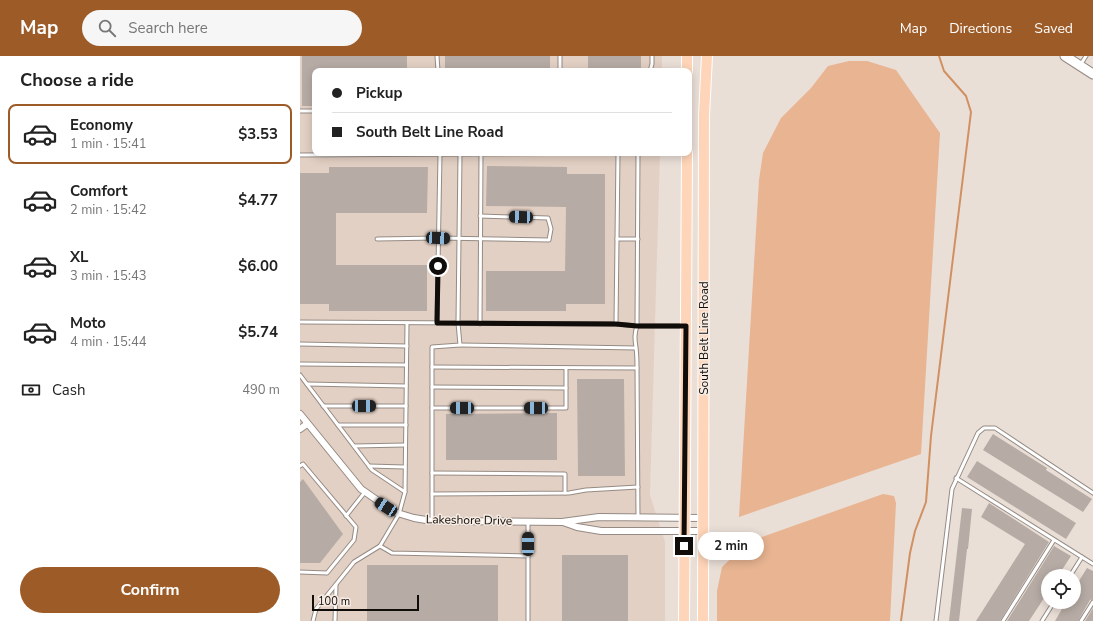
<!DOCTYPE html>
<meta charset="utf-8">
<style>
body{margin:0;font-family:"Nunito Sans",sans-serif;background:#f6f6f6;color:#222;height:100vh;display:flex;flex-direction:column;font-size:15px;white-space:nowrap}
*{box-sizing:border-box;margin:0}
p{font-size:13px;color:#767676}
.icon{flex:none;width:22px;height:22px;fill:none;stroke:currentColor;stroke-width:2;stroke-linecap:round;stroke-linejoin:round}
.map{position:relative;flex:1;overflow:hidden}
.sheet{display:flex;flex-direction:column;background:#fff;width:300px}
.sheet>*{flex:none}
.hud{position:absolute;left:12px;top:12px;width:380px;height:88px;border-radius:8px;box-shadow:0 2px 10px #0003;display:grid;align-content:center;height:88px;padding:0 20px;background:#fff}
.fabs{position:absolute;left:741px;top:513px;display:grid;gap:8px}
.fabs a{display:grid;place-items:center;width:40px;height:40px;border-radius:50%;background:#fff;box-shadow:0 2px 10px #0003;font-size:20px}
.scale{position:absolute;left:12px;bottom:10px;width:107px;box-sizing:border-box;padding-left:4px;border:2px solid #100c0a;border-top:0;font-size:11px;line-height:14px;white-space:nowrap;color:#100c0a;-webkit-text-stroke:3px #f7ece4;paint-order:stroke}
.end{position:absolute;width:18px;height:18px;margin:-9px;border:5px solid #100c0a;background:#fff;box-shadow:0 0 0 2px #fff}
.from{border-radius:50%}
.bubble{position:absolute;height:28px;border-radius:14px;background:#fff;box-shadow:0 2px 10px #0003;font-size:13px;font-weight:700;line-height:28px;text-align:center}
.car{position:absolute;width:12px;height:24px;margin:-12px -6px;border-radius:5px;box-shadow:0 0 3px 1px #0007;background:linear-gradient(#222 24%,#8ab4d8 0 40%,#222 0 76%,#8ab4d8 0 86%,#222 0)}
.hud b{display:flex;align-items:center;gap:14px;height:38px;font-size:15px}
.hud b+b{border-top:1px solid #e0e0e0}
.hud i{width:10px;height:10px;background:#222}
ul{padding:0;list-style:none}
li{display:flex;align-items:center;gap:12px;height:60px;margin:0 8px 6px;padding:0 12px;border:2px solid transparent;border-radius:8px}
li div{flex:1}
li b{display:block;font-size:15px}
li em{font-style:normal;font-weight:700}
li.current{border-color:#9d5b27}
li>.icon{width:36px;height:36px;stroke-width:1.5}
h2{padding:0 20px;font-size:18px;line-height:48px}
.pay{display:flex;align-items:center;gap:10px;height:44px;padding:0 20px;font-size:15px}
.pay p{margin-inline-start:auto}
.button{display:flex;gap:8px;margin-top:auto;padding:8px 20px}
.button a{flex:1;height:46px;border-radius:24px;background:#9d5b27;color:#fff;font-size:16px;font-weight:700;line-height:46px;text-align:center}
header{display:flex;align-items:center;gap:24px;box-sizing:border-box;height:56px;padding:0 20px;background:#9d5b27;color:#fff}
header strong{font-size:19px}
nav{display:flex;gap:22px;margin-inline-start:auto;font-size:14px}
.search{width:280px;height:36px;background:#f6f6f6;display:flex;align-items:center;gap:10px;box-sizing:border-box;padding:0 14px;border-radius:22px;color:#767676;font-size:15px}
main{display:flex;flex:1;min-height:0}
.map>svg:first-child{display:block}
.built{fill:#e3d0c4}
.green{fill:#e8b491}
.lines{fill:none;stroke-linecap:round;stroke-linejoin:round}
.stream{stroke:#d19062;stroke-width:2}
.building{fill:#b7aca5}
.lane-casing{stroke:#958b84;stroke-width:5}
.street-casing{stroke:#958b84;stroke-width:8}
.secondary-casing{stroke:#958b84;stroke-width:11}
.primary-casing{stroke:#fff;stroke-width:12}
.lane{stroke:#fff;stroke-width:3}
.street{stroke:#fff;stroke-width:6}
.secondary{stroke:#fff;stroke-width:9}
.primary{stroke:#fed5b8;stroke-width:10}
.route{stroke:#100c0a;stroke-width:5}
.labels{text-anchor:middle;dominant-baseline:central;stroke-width:3;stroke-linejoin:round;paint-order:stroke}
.street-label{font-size:12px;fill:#100c0a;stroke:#f7ece4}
</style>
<header>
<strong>Map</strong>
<div class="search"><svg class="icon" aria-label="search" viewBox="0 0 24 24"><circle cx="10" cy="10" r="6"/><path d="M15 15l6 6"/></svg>Search here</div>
<nav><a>Map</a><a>Directions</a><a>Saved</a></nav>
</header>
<main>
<section class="sheet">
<h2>Choose a ride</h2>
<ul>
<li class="current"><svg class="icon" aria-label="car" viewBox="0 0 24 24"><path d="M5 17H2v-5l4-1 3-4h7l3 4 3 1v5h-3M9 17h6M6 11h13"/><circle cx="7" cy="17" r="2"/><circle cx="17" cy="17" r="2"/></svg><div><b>Economy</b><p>1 min · 15:41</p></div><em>$3.53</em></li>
<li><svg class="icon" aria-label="car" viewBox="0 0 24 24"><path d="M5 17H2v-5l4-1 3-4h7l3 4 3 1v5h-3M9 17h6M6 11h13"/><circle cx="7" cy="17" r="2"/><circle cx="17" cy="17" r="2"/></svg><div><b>Comfort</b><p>2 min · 15:42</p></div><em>$4.77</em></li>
<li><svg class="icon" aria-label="car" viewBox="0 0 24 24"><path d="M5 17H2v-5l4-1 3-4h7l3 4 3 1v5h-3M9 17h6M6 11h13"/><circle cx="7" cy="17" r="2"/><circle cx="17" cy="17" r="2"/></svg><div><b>XL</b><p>3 min · 15:43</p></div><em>$6.00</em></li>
<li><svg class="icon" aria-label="car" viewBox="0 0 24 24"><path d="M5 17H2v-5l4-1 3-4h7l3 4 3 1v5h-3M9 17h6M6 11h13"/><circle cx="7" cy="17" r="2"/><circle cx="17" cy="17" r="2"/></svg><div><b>Moto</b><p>4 min · 15:44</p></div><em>$5.74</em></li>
</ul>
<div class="pay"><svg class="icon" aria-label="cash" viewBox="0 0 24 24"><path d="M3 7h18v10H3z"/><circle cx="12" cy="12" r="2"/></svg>Cash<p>490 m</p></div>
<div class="button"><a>Confirm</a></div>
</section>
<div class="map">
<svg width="793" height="565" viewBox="0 0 793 565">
<rect width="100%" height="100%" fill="#eadfd7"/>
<polygon class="built" points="0,0 362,0 362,15 15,15 15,97 360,97 350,439 365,486 365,565 0,565"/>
<g class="green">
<polygon points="549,5 567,5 596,14 640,77 621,398 439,461 459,124 463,97 481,62 511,32 528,10"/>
<polygon points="583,438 594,440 596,447 590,565 417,565 417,535 422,511 448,486"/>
</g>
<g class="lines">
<polyline class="stream" points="601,565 610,497 615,475 626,446 631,380 671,56 666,40 644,15 639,0"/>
</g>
<g class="building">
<polygon points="2,0 107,0 107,15 15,15 15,50 2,50"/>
<rect x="145" y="0" width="105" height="14"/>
<rect x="288" y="0" width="53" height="15"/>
<polygon points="187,110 267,111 267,118 305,118 305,248 266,248 266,255 186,255 186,215 265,215 266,151 186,150"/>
<polygon points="29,111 128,111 127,157 36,157 36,209 127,209 127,255 29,255 29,248 0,248 0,117 29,117"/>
<polygon points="277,323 324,323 325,420 278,420"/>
<polygon points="257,357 257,404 146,404 146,358"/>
<polygon points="693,378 747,412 746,414 792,443 783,456 683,394"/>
<polygon points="677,405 776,467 766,483 667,421"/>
<polygon points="3,423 43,478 20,507 0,507 0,426"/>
<polygon points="689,447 749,486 700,565 676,565 725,488 681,461"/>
<polygon points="662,452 672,453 668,493 667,493 659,565 649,565"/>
<polygon points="754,490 771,500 758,520 748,520 748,536 729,565 707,565"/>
<rect x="262" y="499" width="66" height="66"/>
<rect x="67" y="509" width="131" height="56"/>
<polygon points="787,512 793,515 793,543 790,544 778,565 755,565 766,546 774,546 774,533"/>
<polygon points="793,552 793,565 785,565"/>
</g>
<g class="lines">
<defs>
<g id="lane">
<polyline points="137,0 138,15"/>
<polyline points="260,0 260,15"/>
<polyline points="781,8 786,0"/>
<polyline points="350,15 352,8 352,0"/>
<polyline points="0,55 15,55"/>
<path d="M0 99 338 97 337 270C334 279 335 284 336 292 337 299 337 306 337 312L338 461"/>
<polyline points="77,183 138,182 249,184 251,173 248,162 180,160"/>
<polyline points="317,183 318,97"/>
<polyline points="0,266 316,268 337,270 384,270"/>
<polyline points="137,267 140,98"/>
<polyline points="180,268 181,98"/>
<polyline points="316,268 317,183 338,183"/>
<polyline points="0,288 107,290"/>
<polyline points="160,289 336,292"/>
<polyline points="0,308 106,309"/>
<polyline points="132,311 337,312"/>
<polyline points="0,319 72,414 105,436 99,458 80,490 54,506 16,553 13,565"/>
<polyline points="7,328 106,330"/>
<polyline points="132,331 266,332"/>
<polyline points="23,350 106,350"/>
<polyline points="132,352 266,352 266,312"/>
<polyline points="38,369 106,369"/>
<polyline points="54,390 105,389"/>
<polyline points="0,410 3,408 56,471 54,484 27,517 0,516"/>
<polyline points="69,410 105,411"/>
<polyline points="132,417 265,418 265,437"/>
<polyline points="656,422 793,508"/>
<polyline points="105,436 107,267"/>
<polyline points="132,438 269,437 286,434 338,431"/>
<polyline points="46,460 65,436"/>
<polyline points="132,465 132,291 160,289 158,267 160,98"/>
<polyline points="228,465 228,565"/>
<polyline points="80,490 92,497 228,500"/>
<polyline points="770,520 782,501"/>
<polyline points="35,565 36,529"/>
<polyline points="636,565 652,433 678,377 684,372 695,372 793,437"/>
<polyline points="703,565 754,484"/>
<polyline points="742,565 754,546"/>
<polyline points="781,565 793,546"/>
</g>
<g id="street">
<polyline points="0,358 61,433 94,456 114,462 132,465 262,466 299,461 403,462"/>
<polyline points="0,373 7,368"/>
<polyline points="263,466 277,471 301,475 403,475"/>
</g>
<polyline id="secondary" points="765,0 793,18"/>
<g id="primary">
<polyline points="387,15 387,0"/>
<polyline points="384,565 387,97"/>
<polyline points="403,565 404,60 407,0"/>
</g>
</defs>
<use href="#lane" class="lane-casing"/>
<use href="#street" class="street-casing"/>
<use href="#secondary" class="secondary-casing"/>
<use href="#primary" class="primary-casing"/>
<use href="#lane" class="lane"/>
<use href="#street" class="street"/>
<use href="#secondary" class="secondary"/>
<use href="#primary" class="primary"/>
</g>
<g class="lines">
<polyline class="route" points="138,210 137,267 316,268 337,270 386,270 384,490"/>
</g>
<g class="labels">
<g class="street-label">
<text transform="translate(404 282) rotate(-90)">South Belt Line Road</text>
<text transform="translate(169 464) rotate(1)">Lakeshore Drive</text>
</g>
</g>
</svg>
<div class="fabs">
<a><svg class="icon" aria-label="locate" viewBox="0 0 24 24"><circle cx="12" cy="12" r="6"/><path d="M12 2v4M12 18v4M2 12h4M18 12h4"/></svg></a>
</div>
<div class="scale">100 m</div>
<i class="end from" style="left:138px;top:210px"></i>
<i class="end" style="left:384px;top:490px"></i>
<div class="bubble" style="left:398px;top:476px;width:66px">2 min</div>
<i class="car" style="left:221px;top:161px;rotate:272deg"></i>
<i class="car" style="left:138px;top:182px;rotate:93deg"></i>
<i class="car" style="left:64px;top:350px;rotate:90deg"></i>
<i class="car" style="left:162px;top:352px;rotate:270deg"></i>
<i class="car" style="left:236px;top:352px;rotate:270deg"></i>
<i class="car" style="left:86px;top:451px;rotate:303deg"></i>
<i class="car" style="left:228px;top:488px;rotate:0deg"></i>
<div class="hud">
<b><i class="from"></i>Pickup</b>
<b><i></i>South Belt Line Road</b>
</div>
</div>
</main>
